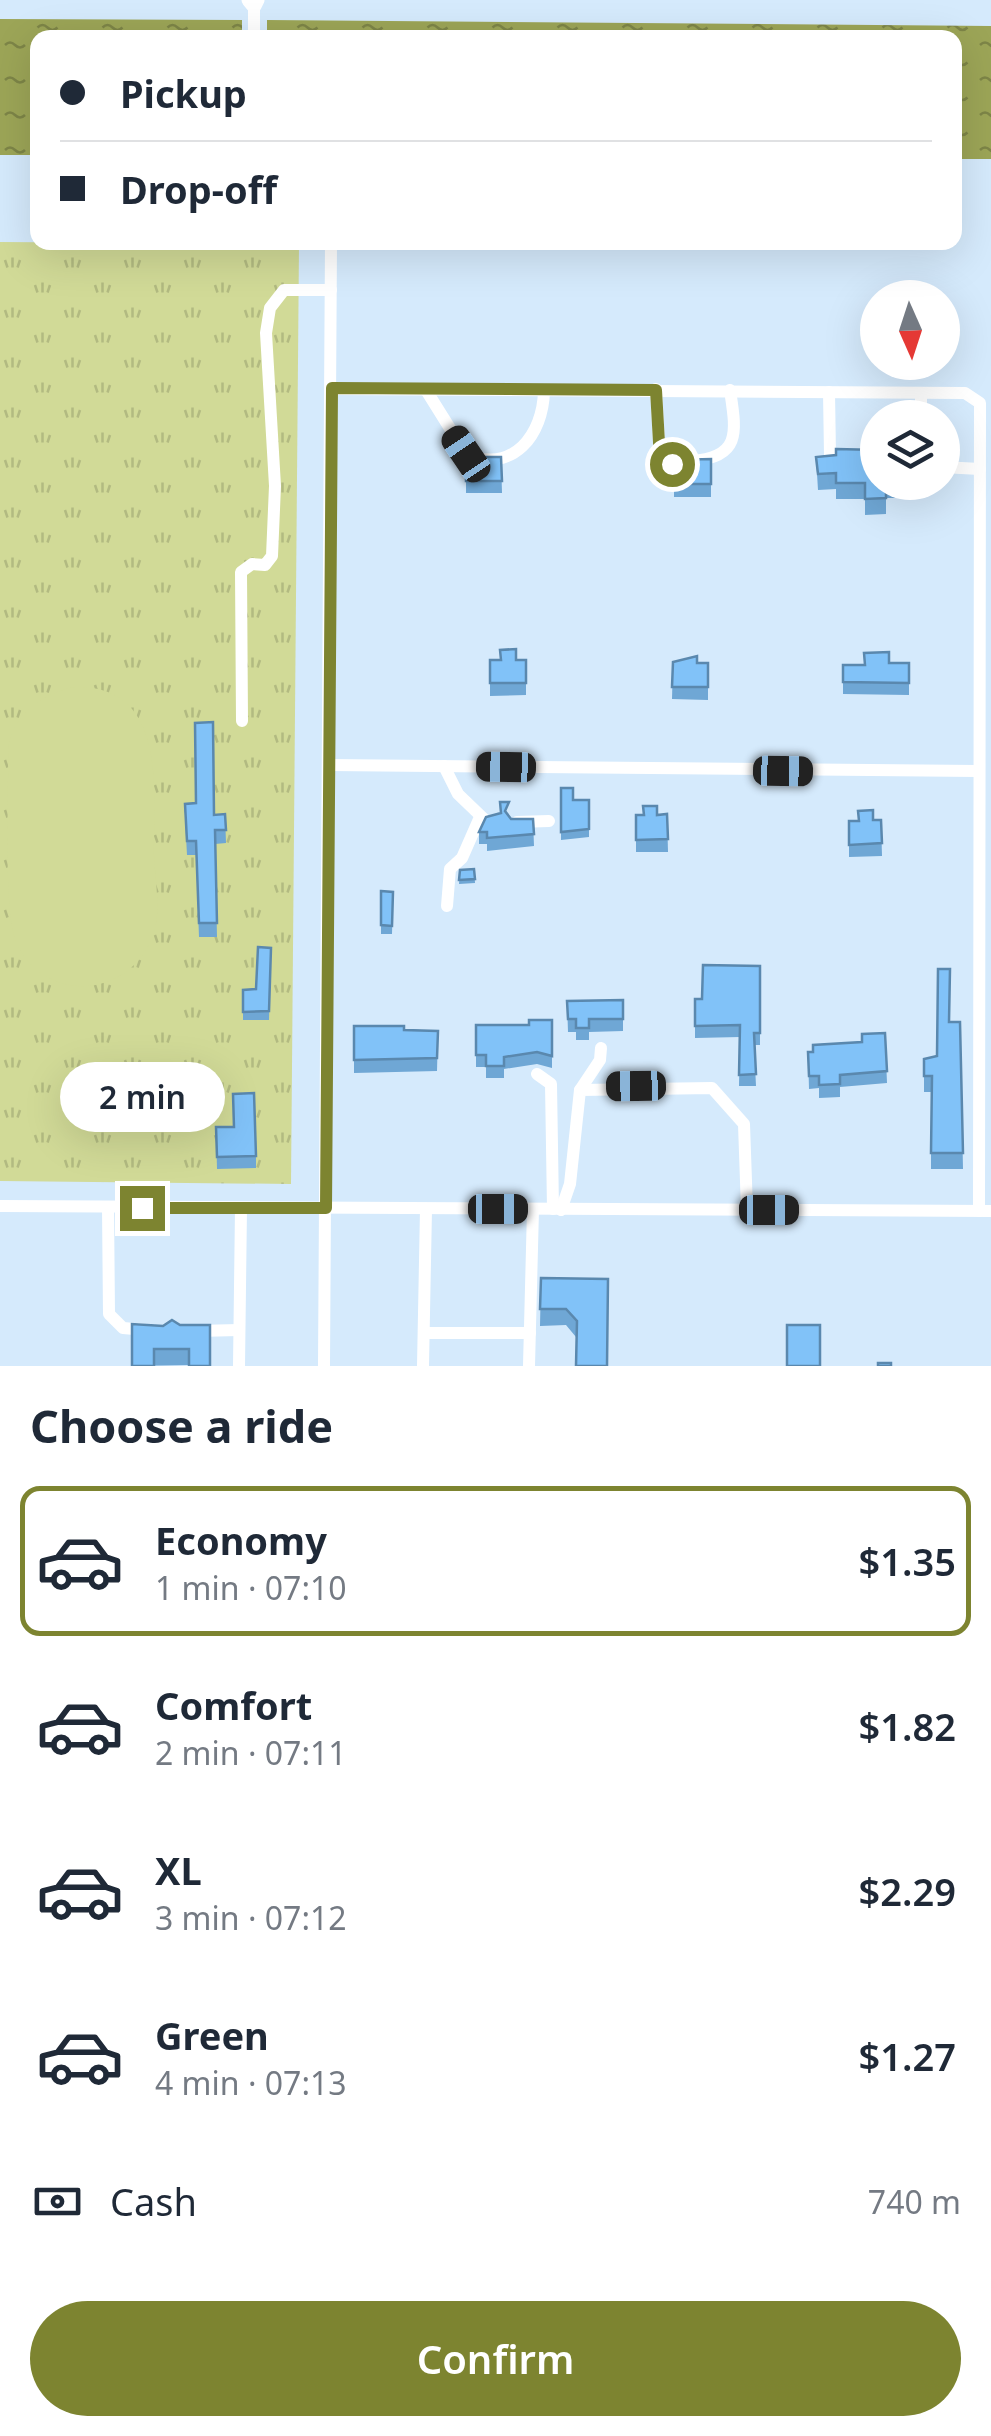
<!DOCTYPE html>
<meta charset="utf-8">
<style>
body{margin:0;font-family:"Noto Sans",sans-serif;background:#f6f6f7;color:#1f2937;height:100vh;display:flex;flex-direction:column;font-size:38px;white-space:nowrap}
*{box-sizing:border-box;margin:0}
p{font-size:32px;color:#747a83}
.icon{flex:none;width:55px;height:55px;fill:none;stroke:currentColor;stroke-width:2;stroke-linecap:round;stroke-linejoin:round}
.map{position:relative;height:1366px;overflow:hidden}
.details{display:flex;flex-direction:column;background:#fff;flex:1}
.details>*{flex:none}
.top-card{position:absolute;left:30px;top:30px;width:932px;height:220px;border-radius:20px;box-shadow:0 10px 40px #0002;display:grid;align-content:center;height:220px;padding:0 30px;background:#fff}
.needle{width:65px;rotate:177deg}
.fabs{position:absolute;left:860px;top:280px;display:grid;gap:20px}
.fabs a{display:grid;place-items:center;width:100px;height:100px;border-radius:50%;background:#fff;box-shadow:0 10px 40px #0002;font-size:50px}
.end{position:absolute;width:45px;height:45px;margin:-22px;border:12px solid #7d8430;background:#fff;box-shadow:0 0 0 5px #fff}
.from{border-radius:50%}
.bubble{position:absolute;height:70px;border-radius:35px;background:#fff;box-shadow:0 10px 40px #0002;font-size:32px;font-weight:600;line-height:70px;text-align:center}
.car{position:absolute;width:30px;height:60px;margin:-30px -15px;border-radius:12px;box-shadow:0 0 8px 2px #0007;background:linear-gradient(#222 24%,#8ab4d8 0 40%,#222 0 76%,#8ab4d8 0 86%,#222 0)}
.top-card b{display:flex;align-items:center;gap:35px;height:95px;font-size:38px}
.top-card b+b{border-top:2px solid #e0e1e3}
.top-card i{width:25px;height:25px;background:#1f2937}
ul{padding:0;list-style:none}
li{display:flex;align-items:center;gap:30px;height:150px;margin:0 20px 15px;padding:0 10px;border:5px solid transparent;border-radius:20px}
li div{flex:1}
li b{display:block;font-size:38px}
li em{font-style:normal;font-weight:600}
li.on{border-color:#7d8430}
li>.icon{width:90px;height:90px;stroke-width:1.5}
h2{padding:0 30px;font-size:45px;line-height:120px}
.pay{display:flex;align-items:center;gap:25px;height:110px;padding:0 30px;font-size:38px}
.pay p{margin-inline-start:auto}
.action{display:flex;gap:20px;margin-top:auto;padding:20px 30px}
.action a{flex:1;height:115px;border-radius:60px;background:#7d8430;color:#fff;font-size:40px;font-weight:600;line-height:115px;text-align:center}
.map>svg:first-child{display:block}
.grass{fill:url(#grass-tufts)}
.pitch{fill:#d1da97}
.water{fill:url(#water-ripples)}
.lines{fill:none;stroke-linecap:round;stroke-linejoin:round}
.minor{stroke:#fff;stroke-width:12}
.major{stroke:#fff;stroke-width:15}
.wall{fill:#6fa7d5}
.building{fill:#81c2f8;stroke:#5a88ae;stroke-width:2.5}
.route{stroke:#7d8430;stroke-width:12}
</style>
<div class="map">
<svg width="991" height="1366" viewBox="0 0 991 1366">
<defs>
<pattern id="grass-tufts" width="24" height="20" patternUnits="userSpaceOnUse" patternTransform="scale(2.5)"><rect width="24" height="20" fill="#d1da97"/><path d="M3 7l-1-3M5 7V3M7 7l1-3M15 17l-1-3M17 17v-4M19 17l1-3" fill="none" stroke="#b2ba81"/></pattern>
<pattern id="water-ripples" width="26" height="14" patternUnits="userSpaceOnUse" patternTransform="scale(2.5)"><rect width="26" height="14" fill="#9ca557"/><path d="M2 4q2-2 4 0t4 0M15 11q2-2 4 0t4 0" fill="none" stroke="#7d8547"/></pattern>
</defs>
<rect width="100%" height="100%" fill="#d5eafc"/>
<polygon class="grass" points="0,242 299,244 291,1184 0,1181"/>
<path class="pitch" d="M75 687C169 685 153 792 154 855 155 880 162 915 152 938 141 965 118 983 88 986 57 988 28 971 16 941 3 912 9 791 8 751 11 716 42 693 75 687Z"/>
<g class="water">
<polygon points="0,19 242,20 242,37 38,38 37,155 0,155"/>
<polygon points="267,20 991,26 991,159 955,159 955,38 267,38"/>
</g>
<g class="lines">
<g class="minor">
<polyline points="254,6 254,38"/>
<polyline points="332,389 965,393 980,403 979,1211"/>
<path d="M656 389 660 460C672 464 679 462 692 461 742 457 736 431 730 390"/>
<path d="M426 390 466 454C513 474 543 435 544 391"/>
<polyline points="829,392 830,455 878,457"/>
<polyline points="921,393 921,418"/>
<polyline points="942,467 980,469"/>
<polyline points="242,721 241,572 252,564 265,565 272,556 275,486 266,333 270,308 284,290 331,290"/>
<polyline points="329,765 978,771"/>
<polyline points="444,766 458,794 484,819"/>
<polyline points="517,822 549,821"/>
<polyline points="447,906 450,869 462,858 480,817"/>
<polyline points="537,1074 551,1084 553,1209"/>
<polyline points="580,1090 600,1060 601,1048"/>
<polyline points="0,1206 991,1211"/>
<polyline points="108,1207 109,1314 123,1328 146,1330"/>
<polyline points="561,1210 570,1184 580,1090 712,1088 744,1124 747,1210"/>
<polyline points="197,1331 239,1330"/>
<polyline points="425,1333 530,1333"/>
<polyline points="239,1366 241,1208"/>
<polyline points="324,1366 331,242"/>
<polyline points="423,1366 426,1209"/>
<polyline points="529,1366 533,1209"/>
</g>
<polyline class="major" points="249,0 254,6 257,0"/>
</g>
<g class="wall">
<polygon points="466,457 501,457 502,493 466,493"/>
<polygon points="816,457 915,482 915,498 886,498 886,514 865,515 865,499 836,499 836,489 818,490"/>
<polygon points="711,459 711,497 674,497 674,460"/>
<polygon points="490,660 526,660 526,695 490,696"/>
<polygon points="673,662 708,663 708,700 672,699"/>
<polygon points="889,663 909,683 909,695 843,694 843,665"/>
<polygon points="561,788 573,800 589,800 589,837 561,840"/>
<polygon points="500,802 511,819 533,819 534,846 487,851 487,844 479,844 479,832 500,813"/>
<polygon points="225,814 226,843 215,844 217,937 199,937 196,855 187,855 185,818"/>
<polygon points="667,814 668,852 636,852 636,815"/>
<polygon points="881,820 882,856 849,857 849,821"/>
<polygon points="474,869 475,883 459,884 460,870"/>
<polygon points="381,891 393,892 392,934 381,934"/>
<polygon points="271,948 269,1020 243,1020 243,990 256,989"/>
<polygon points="760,966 760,1045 754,1045 756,1086 739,1086 740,1037 695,1038 695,999 702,999"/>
<polygon points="623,1000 623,1031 589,1032 589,1040 576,1040 576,1032 568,1032 567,1001"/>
<polygon points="552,1020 552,1068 537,1064 504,1069 504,1078 486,1078 486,1067 476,1067 476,1025 529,1025"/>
<polygon points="949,1022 960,1022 963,1169 931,1169 931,1092 924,1092 924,1059 937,1056"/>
<polygon points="354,1026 438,1031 437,1071 354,1073"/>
<polygon points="885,1033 887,1083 840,1087 840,1097 819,1098 819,1088 809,1089 808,1052 862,1042"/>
<polygon points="216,1127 256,1156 256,1168 217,1169"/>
<polygon points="541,1278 608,1279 576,1337 566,1325 540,1326"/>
<polygon points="163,1326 210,1366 189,1365 132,1366"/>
</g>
<g class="building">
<rect x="942" y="421" width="3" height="28"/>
<polygon points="836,449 878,450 878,482 886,482 886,498 865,499 865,483 836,483 836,473 818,474 816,457 836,455"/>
<polygon points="466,457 501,457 502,481 466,481"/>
<polygon points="711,459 711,484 674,484 674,460"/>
<polygon points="516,649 516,660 526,660 526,683 490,683 490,660 501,660 500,650"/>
<polygon points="889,652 889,663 909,663 909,683 843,682 843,665 865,665 864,653"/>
<polygon points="697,656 697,663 708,663 708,687 672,687 673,662"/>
<polygon points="213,722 214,815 225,814 226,830 215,830 217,923 199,923 196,841 187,841 185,804 196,803 195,723"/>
<polygon points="561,788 573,788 573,800 589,800 589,829 561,832"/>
<polygon points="500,802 509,802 505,811 511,819 533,819 534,834 487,838 487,832 479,832 486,817 501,813"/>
<polygon points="643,806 657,806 657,815 667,814 668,839 636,840 636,815 644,815"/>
<polygon points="873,810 873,820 881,820 882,843 849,845 849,821 859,821 858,811"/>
<polygon points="474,869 475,879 459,880 460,870"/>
<polygon points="381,891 393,892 392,926 381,925"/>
<polygon points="258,947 271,948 269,1011 243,1012 243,990 256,989"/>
<polygon points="703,965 760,966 760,1033 754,1033 756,1074 739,1075 740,1025 695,1026 695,999 702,999"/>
<polygon points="938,969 950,969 949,1022 960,1022 963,1153 931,1153 932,1076 924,1076 924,1059 937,1056"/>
<polygon points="623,1000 623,1019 589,1019 589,1028 576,1028 576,1019 568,1019 567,1001"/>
<polygon points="529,1020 552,1020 552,1056 537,1052 504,1057 504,1066 486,1066 486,1055 476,1055 476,1025 529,1025"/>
<polygon points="354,1026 404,1026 404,1030 438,1031 437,1058 354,1060"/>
<polygon points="885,1033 887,1071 840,1075 840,1084 819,1085 819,1076 809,1076 808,1052 813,1052 813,1045 862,1042 862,1034"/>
<polygon points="254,1093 256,1156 217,1157 216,1127 234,1127 233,1094"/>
<polygon points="541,1278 608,1279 607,1366 576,1366 577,1321 566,1309 540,1309"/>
<polygon points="172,1320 180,1325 210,1325 210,1366 189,1366 189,1349 154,1349 154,1366 132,1366 132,1324 163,1326"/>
<rect x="787" y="1325" width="33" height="41"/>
<rect x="878" y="1363" width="13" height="3"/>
</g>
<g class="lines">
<polyline class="route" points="142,1208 326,1208 332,388 656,390 660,460 672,464"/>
</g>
</svg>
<div class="fabs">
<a><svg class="needle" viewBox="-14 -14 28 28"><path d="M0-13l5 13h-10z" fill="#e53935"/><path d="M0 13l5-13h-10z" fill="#747a83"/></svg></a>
<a><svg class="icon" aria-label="layers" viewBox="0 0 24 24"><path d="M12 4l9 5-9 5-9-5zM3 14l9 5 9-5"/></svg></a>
</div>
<i class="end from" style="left:672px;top:464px"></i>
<i class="end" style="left:142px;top:1208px"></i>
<div class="bubble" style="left:60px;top:1062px;width:165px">2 min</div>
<i class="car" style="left:466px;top:454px;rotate:326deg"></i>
<i class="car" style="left:506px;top:767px;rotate:271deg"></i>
<i class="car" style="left:783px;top:771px;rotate:91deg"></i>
<i class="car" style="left:636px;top:1086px;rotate:269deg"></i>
<i class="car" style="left:498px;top:1209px;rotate:90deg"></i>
<i class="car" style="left:769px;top:1210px;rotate:90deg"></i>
<div class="top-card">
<b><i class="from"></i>Pickup</b>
<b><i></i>Drop-off</b>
</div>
</div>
<section class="details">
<h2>Choose a ride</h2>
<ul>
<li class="on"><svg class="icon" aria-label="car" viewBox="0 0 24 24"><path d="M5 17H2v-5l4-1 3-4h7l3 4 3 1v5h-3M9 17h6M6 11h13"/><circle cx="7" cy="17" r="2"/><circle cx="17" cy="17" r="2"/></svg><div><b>Economy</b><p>1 min · 07:10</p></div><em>$1.35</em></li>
<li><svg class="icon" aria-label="car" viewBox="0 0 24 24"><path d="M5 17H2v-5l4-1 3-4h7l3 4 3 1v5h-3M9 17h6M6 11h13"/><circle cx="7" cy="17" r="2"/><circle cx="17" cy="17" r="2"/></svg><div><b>Comfort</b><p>2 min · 07:11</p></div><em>$1.82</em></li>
<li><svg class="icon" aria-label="car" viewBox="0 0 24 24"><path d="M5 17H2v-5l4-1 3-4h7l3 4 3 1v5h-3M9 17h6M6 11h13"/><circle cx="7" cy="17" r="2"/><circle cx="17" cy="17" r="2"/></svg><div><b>XL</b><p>3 min · 07:12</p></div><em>$2.29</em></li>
<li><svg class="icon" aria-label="car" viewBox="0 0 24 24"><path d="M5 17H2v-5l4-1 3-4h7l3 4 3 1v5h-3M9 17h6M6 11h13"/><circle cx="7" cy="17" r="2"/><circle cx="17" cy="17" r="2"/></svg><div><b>Green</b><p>4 min · 07:13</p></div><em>$1.27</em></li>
</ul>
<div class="pay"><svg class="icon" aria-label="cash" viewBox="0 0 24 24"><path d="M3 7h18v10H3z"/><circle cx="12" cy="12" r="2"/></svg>Cash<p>740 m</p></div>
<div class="action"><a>Confirm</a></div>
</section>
